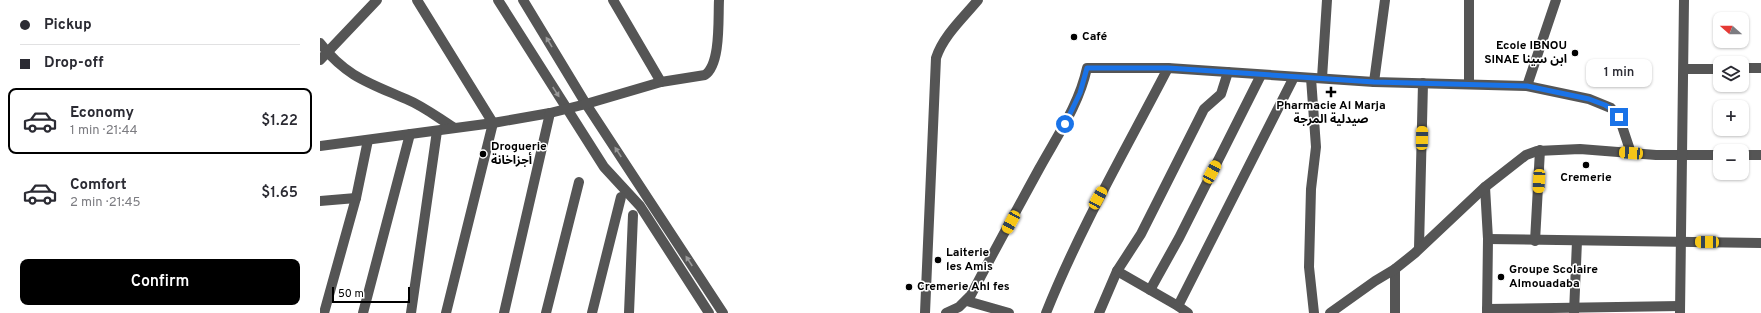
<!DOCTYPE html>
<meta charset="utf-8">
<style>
body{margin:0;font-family:Overpass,"Noto Sans Arabic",sans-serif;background:#f7f7f7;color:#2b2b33;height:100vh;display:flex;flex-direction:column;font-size:15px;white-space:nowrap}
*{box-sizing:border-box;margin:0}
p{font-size:13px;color:#7c7c81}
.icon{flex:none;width:22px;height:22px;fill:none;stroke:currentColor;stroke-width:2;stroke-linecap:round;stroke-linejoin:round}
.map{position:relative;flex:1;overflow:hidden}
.sheet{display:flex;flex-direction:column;background:#fff;width:320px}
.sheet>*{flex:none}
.banner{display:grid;align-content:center;height:88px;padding:0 20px;background:#fff}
.needle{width:26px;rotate:291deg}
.tools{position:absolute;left:1393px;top:12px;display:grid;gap:8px}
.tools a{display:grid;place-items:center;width:36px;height:36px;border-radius:8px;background:#fff;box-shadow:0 1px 3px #0004;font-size:20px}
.scale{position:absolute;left:12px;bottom:10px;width:78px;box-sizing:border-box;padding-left:4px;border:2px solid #000;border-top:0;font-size:11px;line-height:14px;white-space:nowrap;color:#000;-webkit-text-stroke:3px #fff;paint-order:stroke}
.end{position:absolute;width:18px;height:18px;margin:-9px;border:5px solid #1a73e8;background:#fff;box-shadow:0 0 0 2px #fff}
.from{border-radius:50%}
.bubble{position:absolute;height:28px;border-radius:8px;background:#fff;box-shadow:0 1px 3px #0004;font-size:13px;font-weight:600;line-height:28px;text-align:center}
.car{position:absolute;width:12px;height:24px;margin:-12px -6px;border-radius:5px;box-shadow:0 0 3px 1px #0007;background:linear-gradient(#f5c518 24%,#345 0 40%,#f5c518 0 76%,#345 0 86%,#f5c518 0)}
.banner b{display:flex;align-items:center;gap:14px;height:38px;font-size:15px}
.banner b+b{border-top:1px solid #e1e1e2}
.banner i{width:10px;height:10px;background:#2b2b33}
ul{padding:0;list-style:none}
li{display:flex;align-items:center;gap:12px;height:66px;margin:0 8px 6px;padding:0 12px;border:2px solid transparent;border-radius:8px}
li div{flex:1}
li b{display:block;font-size:15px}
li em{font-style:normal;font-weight:600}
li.active{border-color:#000}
li>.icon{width:36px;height:36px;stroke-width:1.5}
.action{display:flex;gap:8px;margin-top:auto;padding:8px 20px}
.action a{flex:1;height:46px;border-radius:8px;background:#000;color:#fff;font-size:16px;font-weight:600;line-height:46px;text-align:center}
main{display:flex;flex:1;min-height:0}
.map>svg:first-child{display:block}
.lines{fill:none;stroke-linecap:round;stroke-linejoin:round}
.minor{stroke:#555;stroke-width:10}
.oneway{fill:#999}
.route{stroke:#1a73e8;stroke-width:5}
.poi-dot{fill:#000;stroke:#fff;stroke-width:1.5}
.labels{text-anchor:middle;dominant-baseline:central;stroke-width:3;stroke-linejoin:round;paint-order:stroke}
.poi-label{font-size:12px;font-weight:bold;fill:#000;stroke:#fff;text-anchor:start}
</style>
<main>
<section class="sheet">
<div class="banner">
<b><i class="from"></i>Pickup</b>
<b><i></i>Drop-off</b>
</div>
<ul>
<li class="active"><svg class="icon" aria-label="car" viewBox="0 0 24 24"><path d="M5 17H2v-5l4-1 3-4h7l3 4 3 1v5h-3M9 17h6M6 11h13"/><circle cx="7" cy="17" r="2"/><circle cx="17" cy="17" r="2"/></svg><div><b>Economy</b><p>1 min · 21:44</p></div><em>$1.22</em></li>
<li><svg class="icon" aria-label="car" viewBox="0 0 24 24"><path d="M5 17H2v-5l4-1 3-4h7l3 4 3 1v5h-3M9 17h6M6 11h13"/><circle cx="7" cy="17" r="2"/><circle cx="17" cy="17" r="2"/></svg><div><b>Comfort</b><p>2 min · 21:45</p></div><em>$1.65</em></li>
</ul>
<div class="action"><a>Confirm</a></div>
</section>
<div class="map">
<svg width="1441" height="313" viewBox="0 0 1441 313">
<rect width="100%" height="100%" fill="#fff"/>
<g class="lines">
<g class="minor">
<polyline points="97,0 173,123 126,313"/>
<polyline points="178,0 284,167 320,206 389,313"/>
<polyline points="203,0 266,104 403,313"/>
<polyline points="293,0 341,82"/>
<path d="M0 43C25 76 49 83 86 99 103 106 117 117 133 127"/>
<polyline points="0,60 57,0"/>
<polyline points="1422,68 1441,68"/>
<polyline points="1364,69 1400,69"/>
<polyline points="991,78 996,147 991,189 989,267 994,313"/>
<polyline points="1002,78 1007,0"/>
<polyline points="1054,82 1065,0"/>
<polyline points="1149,84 1149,0"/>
<polyline points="1207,86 1236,0"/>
<path d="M0 146 173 123 230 113 266 104 341 82 385 75C401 64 398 19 399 0"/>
<polyline points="1422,155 1441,155"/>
<polyline points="1165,187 1168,239 1167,313"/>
<polyline points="0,201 36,198"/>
<polyline points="1168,239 1441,243"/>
<polyline points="1215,241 1220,150"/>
<polyline points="1099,248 1103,83"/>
<polyline points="1075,269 1075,313"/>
<polyline points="830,290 859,238 941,75"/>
<polyline points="647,301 689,313"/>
<polyline points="858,306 797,271 821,234 884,109 901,94 908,72"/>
<polyline points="1167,309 1360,306"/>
<polyline points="4,313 36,198 48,140"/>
<polyline points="43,313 90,134"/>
<polyline points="91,313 117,131"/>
<polyline points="184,313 230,113"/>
<polyline points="226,313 259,182"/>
<polyline points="272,313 301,197"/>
<polyline points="309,313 313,215"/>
<path d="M605 313 616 58C623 36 643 18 658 0"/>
<path d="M626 313 639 307 651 295C673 253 696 211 719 169 737 136 759 105 767 68H848L1054 82 1207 86 1269 99 1291 108 1299 117 1311 153"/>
<path d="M726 313C760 228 806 149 848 68"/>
<polyline points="779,313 797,271"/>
<polyline points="868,313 858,306 974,77"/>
<polyline points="1010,313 1055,281 1075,269 1095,253 1165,187 1206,155 1217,151 1260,149 1336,155 1400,155"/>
<polyline points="1254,313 1257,241"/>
<polyline points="1360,313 1364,0"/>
</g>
</g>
<defs><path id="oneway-solid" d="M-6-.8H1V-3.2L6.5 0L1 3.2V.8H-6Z"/></defs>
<g class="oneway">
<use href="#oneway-solid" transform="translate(229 42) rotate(-121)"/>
<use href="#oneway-solid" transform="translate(236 92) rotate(57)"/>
<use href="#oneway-solid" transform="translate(298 152) rotate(-123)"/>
<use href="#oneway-solid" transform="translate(369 261) rotate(-123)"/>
</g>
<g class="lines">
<polyline class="route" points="745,124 760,93 767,68 848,68 1054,82 1207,86 1269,99 1285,105 1295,111 1299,117"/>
</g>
<g class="poi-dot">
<circle cx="754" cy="37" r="4"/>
<circle cx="1255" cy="53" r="4"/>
<path d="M1009 86h4v4h4v4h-4v4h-4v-4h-4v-4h4z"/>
<circle cx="163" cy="154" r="4"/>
<circle cx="1266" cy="165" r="4"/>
<circle cx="618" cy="260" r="4"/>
<circle cx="1181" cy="277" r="4"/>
<circle cx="589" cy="287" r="4"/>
</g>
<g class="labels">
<g class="poi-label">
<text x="762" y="37">Café</text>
<text x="1247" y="46" text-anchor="end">Ecole IBNOU<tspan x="1247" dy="14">SINAE ابن سينا</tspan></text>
<text x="1011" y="106" text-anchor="middle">Pharmacie Al Marja<tspan x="1011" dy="14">صيدلية المرجة</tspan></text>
<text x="171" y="147">Droguerie<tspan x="171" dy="14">أجزاخانة</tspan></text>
<text x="1266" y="178" text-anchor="middle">Cremerie</text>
<text x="626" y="253">Laiterie<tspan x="626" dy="14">les Amis</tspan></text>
<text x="1189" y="270">Groupe Scolaire<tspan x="1189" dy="14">Almouadaba</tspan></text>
<text x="597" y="287">Cremerie Ahl fes</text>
</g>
</g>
</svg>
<div class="tools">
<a><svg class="needle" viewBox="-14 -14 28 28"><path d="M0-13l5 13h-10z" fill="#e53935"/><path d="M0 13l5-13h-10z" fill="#7c7c81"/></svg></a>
<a><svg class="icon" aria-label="layers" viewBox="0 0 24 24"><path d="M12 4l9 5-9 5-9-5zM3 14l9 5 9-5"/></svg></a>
<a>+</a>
<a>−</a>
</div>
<div class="scale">50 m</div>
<i class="end from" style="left:745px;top:124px"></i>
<i class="end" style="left:1299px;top:117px"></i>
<div class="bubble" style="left:1266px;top:59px;width:66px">1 min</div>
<i class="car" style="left:1102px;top:138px;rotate:1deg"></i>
<i class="car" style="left:1311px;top:153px;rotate:274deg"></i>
<i class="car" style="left:892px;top:172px;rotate:28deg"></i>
<i class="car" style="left:1219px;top:181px;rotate:183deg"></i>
<i class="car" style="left:778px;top:198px;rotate:29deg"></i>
<i class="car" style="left:691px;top:222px;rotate:208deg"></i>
<i class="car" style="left:1387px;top:242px;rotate:271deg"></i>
</div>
</main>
